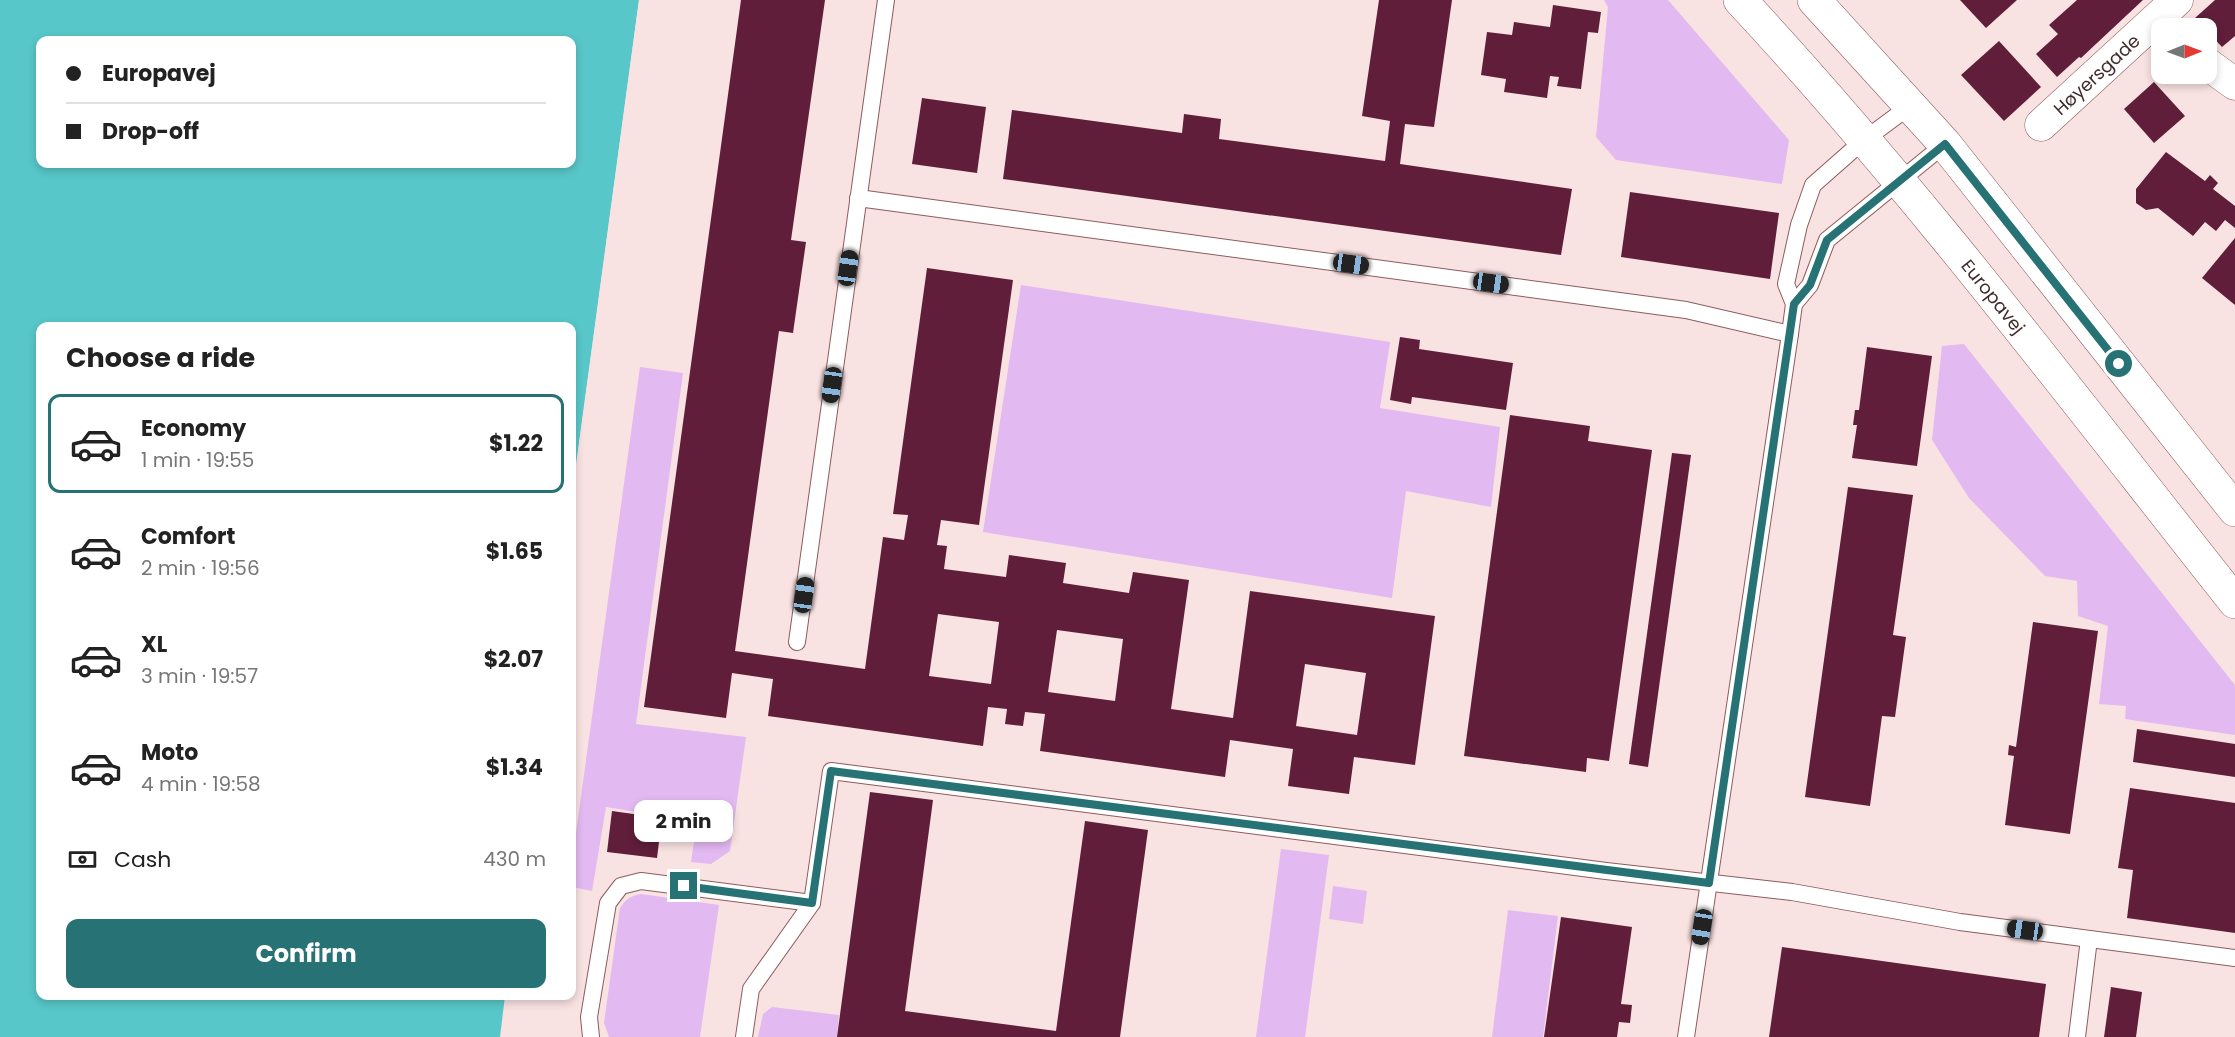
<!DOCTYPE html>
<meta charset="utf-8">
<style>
body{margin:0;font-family:Poppins,sans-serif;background:#f2f2f2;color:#222;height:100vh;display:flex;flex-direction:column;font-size:22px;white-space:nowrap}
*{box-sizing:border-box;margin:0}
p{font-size:20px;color:#767676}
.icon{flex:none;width:33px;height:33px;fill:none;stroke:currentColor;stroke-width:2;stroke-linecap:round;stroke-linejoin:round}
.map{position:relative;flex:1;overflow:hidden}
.side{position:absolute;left:36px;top:322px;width:540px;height:678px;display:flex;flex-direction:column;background:#fff;border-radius:12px;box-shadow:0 3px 9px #0003}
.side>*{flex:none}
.hud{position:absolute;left:36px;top:36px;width:540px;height:132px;border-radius:12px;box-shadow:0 3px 9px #0003;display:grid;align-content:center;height:132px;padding:0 30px;background:#fff}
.needle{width:39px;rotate:89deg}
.tools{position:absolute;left:2151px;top:18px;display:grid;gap:12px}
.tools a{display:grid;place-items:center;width:66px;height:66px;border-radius:12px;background:#fff;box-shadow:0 3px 9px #0003;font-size:30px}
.end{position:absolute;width:27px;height:27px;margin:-14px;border:8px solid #277274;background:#fff;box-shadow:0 0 0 3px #fff}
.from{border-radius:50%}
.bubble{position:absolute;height:42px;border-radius:12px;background:#fff;box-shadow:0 3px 9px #0003;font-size:20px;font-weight:700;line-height:42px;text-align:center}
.car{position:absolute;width:18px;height:36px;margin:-18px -9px;border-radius:8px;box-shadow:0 0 4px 2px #0007;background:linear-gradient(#222 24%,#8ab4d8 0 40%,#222 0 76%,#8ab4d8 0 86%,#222 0)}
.hud b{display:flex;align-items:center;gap:21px;height:57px;font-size:22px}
.hud b+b{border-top:2px solid #e0e0e0}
.hud i{width:15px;height:15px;background:#222}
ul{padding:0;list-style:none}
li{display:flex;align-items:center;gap:18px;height:99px;margin:0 12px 9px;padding:0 18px;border:3px solid transparent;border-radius:12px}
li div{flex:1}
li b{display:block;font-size:22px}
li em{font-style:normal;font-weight:700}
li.on{border-color:#277274}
li>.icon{width:54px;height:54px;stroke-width:1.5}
h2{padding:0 30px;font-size:27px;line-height:72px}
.pay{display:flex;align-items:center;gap:15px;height:66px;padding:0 30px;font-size:22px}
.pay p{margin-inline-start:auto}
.action{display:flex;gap:12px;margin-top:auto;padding:12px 30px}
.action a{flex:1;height:69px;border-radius:12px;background:#277274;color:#fff;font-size:24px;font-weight:700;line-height:69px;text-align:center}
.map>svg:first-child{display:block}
.green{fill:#e3b9f1}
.water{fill:#58c7c9;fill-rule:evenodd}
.pier{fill:#f9e2e2}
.building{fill:#601e3a;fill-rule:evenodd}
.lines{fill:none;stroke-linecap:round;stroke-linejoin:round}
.service-casing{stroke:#8c5c5d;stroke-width:18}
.minor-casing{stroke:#8c5c5d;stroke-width:33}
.primary-casing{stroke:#8c5c5d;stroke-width:34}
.service{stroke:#fff;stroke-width:16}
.minor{stroke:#fff;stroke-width:32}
.primary{stroke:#fff;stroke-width:33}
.route{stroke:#277274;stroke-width:8}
.labels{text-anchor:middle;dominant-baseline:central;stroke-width:6;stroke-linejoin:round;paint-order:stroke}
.street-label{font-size:18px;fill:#412c2d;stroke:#f9e2e2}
</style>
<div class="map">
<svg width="2235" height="1037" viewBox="0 0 2235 1037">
<rect width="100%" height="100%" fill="#f9e2e2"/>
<g class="green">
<polygon points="1604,0 1668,0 1789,140 1782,184 1616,160 1596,137 1608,7"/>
<polygon points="1021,285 1390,342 1380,408 1500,427 1491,507 1406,491 1392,598 983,532"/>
<polygon points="1964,344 2235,685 2235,735 2125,719 2126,706 2099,704 2108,626 2078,616 2077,581 2045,576 1969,498 1932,440 1942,346"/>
<polygon points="640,367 683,373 636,724 746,737 730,851 711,864 691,862 697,822 606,807 592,891 572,887 572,862"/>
<polygon points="1281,849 1329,855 1305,1037 1256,1037"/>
<polygon points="1333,886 1367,891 1363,924 1329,919"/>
<path d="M641 894 719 905 700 1037H609L604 1023 620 908C626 899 630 896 641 894Z"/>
<polygon points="1508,910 1558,916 1543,1037 1492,1037"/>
<polygon points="772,1007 839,1015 837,1037 758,1037 763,1014"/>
</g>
<path class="water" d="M0 0H639L572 494V327H40V996H505L500 1037H0ZM40 40H572V164H40Z"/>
<polygon class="pier" points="639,0 642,0 574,494 572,497"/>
<g class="building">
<path d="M741 0H825L791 240 806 242 793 333 779 331 735 651 865 669 883 537 904 540 908 515 893 514 927 268 1013 280 979 525 941 520 937 545 947 546 944 569 1006 577 1009 555 1066 563 1063 583 1129 593 1133 572 1189 580 1171 709 1233 718 1250 591 1435 616 1415 765 1354 757 1349 794 1288 786 1293 749 1230 740 1225 777 1040 751 1045 714 1025 712 1023 726 1005 724 1007 709 988 707 983 746 768 716 773 679 732 673 726 718 644 707ZM938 614 999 622 991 684 929 676ZM1057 630 1123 639 1115 701 1048 692ZM1305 664 1366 673 1357 735 1296 726Z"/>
<polygon points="1379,0 1452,0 1434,127 1405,124 1400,164 1572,189 1561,255 1003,179 1012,110 1182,133 1184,114 1221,119 1219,139 1385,161 1390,121 1362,116"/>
<polygon points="1960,0 2017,0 1986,28"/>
<polygon points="2077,0 2143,0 2081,58 2079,57 2057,77 2036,54 2058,34 2049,25"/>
<polygon points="2215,0 2235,0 2235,36 2222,47 2195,18"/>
<polygon points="1553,5 1601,12 1598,33 1588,32 1581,89 1557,86 1559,77 1550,76 1547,98 1504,92 1506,79 1481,75 1487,32 1512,35 1514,22 1550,27"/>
<polygon points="1999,41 2041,87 2004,121 1961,75"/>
<polygon points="2154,82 2185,116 2154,143 2124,109"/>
<polygon points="922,98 986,107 977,173 912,164"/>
<polygon points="2166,152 2205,181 2210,175 2218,183 2213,189 2235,206 2235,228 2225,220 2216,231 2205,222 2193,236 2158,208 2146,210 2136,203 2136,189"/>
<polygon points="1630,192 1779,213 1770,279 1621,257"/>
<polygon points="2235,238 2235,305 2202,278"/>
<polygon points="1400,337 1420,340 1419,349 1513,363 1506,410 1412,397 1411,404 1390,400"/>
<polygon points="1867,347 1932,356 1917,466 1852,458 1857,425 1853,425 1855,410 1859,410"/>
<polygon points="1510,415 1590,426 1588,441 1652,450 1609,761 1587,758 1586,772 1464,756"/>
<polygon points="1672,453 1691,455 1648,767 1629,764"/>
<polygon points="1848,487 1913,495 1893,635 1906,637 1895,717 1882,716 1870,806 1805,797"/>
<polygon points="2033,622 2098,631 2070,834 2005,825 2014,756 2008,755 2009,745 2016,747"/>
<polygon points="2137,729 2235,744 2235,777 2133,762"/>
<polygon points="2130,788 2235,803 2235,933 2127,918 2133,870 2118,868"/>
<polygon points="870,792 933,800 905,1011 1056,1031 1085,821 1148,830 1120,1037 837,1037"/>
<polygon points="612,811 662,818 657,858 607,852"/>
<polygon points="1561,917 1632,927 1621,1004 1632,1005 1630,1023 1619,1022 1617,1037 1544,1037"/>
<polygon points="1782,947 2046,984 2039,1037 1769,1037"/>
<polygon points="2111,987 2142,992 2136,1037 2104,1037"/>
</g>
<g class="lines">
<defs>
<g id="service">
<polyline points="858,198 1686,310 1790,334"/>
<polyline points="1794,304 1810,285 1827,240 1945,144"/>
<polyline points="797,642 886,0"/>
<polyline points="591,1037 589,1017 608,903 621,886 641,881 812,903"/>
<polyline points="744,1037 751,989 812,903 831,771 1606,871 1792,892 1960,922 2235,958"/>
<polyline points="1686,1037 1790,334 1794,304 1786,284 1799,225 1813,185 1864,140 1910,106"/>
<polyline points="2077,1037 2089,939"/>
</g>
<g id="minor">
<polyline points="2206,63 2235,84"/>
<path id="s1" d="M2041 125 2177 0"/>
</g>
<g id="primary">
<path id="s2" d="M1740 0C1917 190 2074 399 2235 602"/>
<polyline points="1814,0 1945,144 2235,510"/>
</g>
</defs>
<use href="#service" class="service-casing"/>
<use href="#minor" class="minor-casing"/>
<use href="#primary" class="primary-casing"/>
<use href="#service" class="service"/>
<use href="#minor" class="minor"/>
<use href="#primary" class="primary"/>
</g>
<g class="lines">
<polyline class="route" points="684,886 812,903 831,771 1709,883 1794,304 1810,285 1827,240 1945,144 2119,364"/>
</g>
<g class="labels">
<g class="street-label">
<text stroke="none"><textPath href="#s1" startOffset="75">Høyersgade</textPath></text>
<text stroke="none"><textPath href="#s2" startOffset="390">Europavej</textPath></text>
</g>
</g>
</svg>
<div class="tools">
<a><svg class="needle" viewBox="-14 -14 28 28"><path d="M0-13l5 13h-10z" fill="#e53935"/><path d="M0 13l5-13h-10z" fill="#767676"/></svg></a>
</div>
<i class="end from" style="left:2119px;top:364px"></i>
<i class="end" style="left:684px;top:886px"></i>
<div class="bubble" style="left:634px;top:800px;width:99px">2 min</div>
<i class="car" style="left:1351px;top:264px;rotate:98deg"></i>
<i class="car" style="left:848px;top:268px;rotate:8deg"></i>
<i class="car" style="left:1491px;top:283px;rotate:98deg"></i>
<i class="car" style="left:832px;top:385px;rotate:188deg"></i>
<i class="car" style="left:804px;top:595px;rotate:8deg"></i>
<i class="car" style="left:1702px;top:927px;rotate:189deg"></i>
<i class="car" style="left:2025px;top:930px;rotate:278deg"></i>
<div class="hud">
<b><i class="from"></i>Europavej</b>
<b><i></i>Drop-off</b>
</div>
<section class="side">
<h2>Choose a ride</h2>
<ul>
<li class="on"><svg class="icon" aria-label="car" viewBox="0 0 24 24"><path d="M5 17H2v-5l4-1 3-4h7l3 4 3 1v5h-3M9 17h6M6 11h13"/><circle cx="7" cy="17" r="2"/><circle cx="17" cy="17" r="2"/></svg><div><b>Economy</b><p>1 min · 19:55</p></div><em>$1.22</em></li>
<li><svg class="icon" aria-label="car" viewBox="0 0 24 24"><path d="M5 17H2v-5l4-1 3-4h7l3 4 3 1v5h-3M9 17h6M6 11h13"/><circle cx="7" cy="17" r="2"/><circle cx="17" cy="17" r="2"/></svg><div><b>Comfort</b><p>2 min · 19:56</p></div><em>$1.65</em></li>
<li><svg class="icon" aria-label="car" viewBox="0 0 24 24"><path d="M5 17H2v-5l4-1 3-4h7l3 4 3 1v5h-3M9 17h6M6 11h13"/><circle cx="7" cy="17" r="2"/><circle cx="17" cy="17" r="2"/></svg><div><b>XL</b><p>3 min · 19:57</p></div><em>$2.07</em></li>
<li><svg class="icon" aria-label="car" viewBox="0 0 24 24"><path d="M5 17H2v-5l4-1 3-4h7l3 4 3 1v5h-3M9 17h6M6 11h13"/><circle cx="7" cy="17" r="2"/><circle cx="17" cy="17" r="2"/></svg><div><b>Moto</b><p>4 min · 19:58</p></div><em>$1.34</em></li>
</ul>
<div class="pay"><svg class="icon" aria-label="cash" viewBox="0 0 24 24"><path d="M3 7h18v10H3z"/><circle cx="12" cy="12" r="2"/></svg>Cash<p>430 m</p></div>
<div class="action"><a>Confirm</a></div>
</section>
</div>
